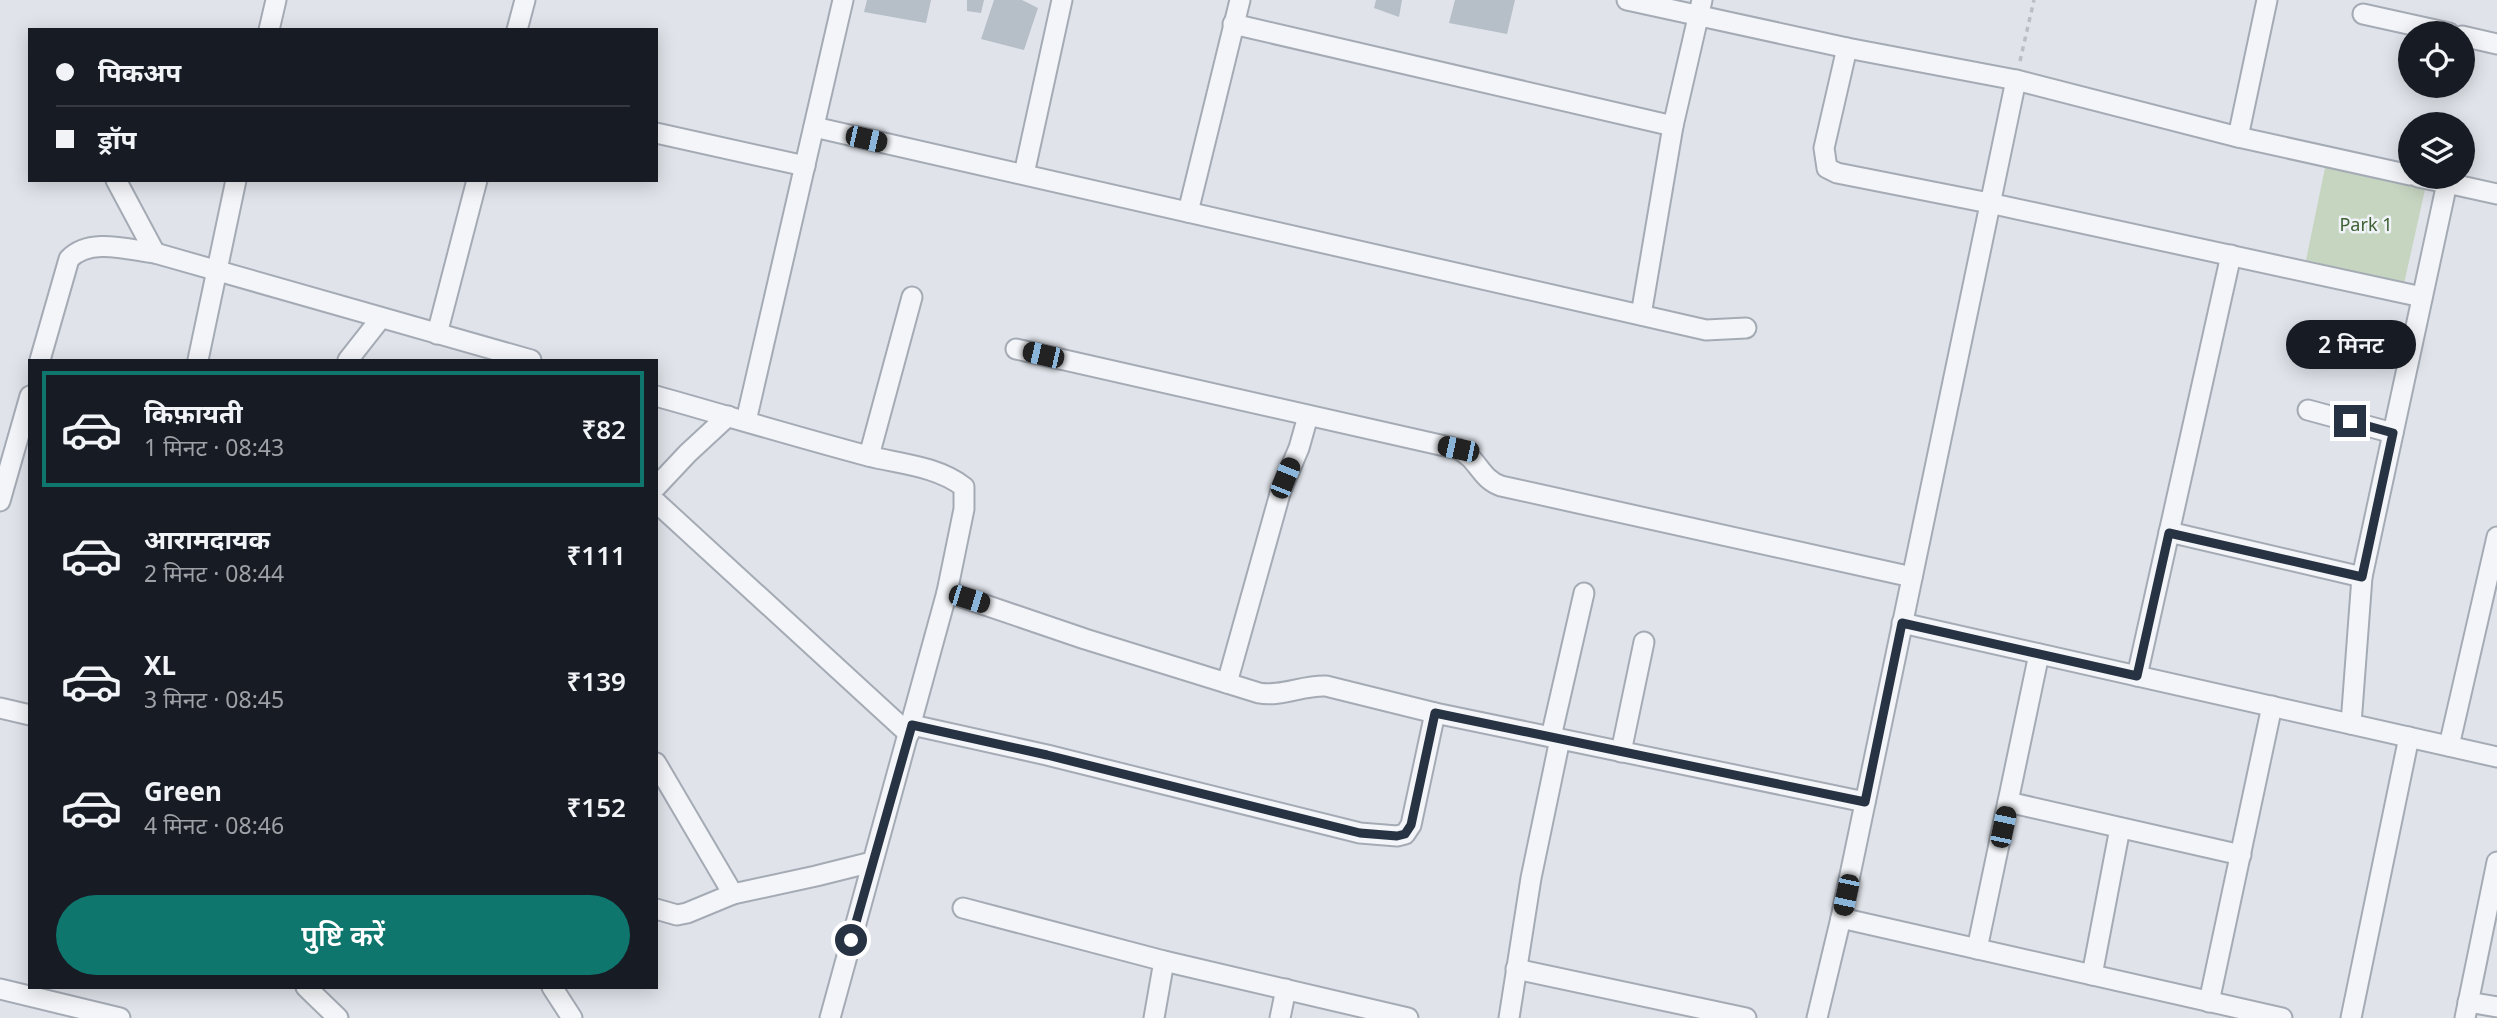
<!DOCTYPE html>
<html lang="hi">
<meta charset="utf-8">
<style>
body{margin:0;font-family:"Noto Sans","Noto Sans Devanagari",sans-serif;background:#20242c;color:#f1f3f6;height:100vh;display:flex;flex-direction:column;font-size:26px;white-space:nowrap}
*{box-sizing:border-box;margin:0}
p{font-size:23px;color:#9ea1a6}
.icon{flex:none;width:38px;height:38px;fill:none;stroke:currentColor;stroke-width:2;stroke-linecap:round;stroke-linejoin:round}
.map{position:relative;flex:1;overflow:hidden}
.sheet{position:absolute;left:28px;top:359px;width:630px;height:630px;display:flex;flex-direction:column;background:#171b24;border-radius:0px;box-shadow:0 4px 18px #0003}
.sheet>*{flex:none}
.guide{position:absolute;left:28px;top:28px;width:630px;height:154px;border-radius:0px;box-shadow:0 4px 18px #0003;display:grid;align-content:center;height:154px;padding:0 28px;background:#171b24}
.fabs{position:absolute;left:2398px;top:21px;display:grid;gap:14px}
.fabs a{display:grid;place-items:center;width:77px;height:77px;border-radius:50%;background:#171b24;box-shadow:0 4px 18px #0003;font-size:35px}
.end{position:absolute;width:32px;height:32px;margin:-16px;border:9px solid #273343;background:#fff;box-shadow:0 0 0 4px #fff}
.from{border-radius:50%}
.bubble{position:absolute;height:49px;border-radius:24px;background:#171b24;box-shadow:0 4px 18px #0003;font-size:23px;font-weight:600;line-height:49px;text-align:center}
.car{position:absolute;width:21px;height:42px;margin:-21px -10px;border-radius:9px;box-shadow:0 0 5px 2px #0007;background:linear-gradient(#222 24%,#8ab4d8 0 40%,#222 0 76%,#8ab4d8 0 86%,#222 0)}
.guide b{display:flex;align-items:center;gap:24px;height:66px;font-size:26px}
.guide b+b{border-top:2px solid #363941}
.guide i{width:18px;height:18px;background:#f1f3f6}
ul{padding:12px 0 0;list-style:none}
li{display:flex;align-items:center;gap:21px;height:116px;margin:0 14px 10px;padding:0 14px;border:4px solid transparent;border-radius:0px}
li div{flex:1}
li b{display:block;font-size:26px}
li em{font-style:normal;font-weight:600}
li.active{border-color:#0f766e}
li>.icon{width:63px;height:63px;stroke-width:1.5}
.primary-button{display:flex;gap:14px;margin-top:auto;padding:14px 28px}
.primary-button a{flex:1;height:80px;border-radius:42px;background:#0f766e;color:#fff;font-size:28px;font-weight:600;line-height:80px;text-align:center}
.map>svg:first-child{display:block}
.green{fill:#c6d5c0}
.building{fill:#b6bec8}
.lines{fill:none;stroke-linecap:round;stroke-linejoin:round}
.street-casing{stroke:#a5abb5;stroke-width:23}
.path{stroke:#babfc5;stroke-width:3.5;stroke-dasharray:5 5;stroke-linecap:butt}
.street{stroke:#f3f5f8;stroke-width:19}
.route{stroke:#273343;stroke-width:9}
.labels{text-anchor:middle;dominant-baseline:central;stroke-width:5;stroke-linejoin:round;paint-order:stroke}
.park-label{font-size:18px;fill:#3e6032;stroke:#eff3f7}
</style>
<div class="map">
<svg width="2497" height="1018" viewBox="0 0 2497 1018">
<rect width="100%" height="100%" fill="#e0e4ea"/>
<polygon class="green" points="2326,163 2426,185 2404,284 2306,260"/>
<g class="building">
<polygon points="867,0 931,0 926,23 864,12"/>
<polygon points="967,0 984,0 981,13 967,11"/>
<polygon points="994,0 1022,0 1038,8 1024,50 981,39"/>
<polygon points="1376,0 1402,0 1399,17 1374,8"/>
<polygon points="1455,0 1515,0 1507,34 1449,23"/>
</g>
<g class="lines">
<defs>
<g id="street">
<polyline points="1627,0 1847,48 2016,80 2238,137 2410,175"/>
<polyline points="2363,14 2449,33"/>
<polyline points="1233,24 1673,126"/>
<polyline points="269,30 276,0"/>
<polyline points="517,30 525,0"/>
<polyline points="2462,36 2497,44"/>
<polyline points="1847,48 1824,148 1827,168 1837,173 1989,203 2422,297"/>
<polyline points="2016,80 1841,918 2282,1018"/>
<polyline points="814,127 1706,330 1746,328"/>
<polyline points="656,133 805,166"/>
<polyline points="2238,137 2267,0"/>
<polyline points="1024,174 1062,0"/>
<polyline points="116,180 155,253"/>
<polyline points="2447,183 2497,194"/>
<polyline points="1188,212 1240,0"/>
<polyline points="1641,315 1673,126 1702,0"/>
<polyline points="437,334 477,180"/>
<path d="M1016 349 1458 449C1479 459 1480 479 1501 486L1912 577"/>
<path d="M40 360 69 259C90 237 129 250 155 253L531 360"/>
<polyline points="198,360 236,180"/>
<polyline points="348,360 381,318"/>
<path d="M656 396C727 416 797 437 868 456 900 464 937 466 964 487V509L947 592 830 1018"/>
<polyline points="2308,410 2393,433"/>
<polyline points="746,421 843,0"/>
<polyline points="869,456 912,297"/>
<polyline points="656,487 688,453 728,416"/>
<polyline points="0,501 30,396"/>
<polyline points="656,502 909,734"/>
<polyline points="2169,532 2362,577"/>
<path d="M947 592 1085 639 1259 693C1281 697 1303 685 1326 686L1435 713"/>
<polyline points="1902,623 2497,757"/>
<polyline points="2137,676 2231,255"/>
<polyline points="1227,683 1281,490 1299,448 1308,416"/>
<polyline points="0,708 30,715"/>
<polyline points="2351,724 2362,577 2447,183 2418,177"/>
<polyline points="912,725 1047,755 1360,833 1397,836 1405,834 1411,825 1435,713 1865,802"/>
<polyline points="1551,737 1584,593"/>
<polyline points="2449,746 2497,537"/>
<polyline points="1621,752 1644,642"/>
<polyline points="656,763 733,894"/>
<polyline points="2008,802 2241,855"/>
<polyline points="963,908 1164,961 1408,1018"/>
<polyline points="656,909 677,915 687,913 733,894 816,876 872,862"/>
<polyline points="1977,949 2039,654"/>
<polyline points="1516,969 1746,1018"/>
<polyline points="2092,975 2120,828"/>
<polyline points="306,987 338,1018"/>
<polyline points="552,987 572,1018"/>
<polyline points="0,989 120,1018"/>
<polyline points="2209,1002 2272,706"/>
<polyline points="2468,1002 2497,1007"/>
<polyline points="1154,1018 1164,961"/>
<polyline points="1280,1018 1286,989"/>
<polyline points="1509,1018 1531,878 1560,739"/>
<polyline points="1817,1018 1841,918"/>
<polyline points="2351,1018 2409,737"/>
<polyline points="2465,1018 2497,862"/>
</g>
</defs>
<use href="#street" class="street-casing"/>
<polyline class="path" points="2020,61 2034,0"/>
<use href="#street" class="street"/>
</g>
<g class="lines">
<polyline class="route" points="851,940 912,725 1047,755 1360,833 1397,836 1405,834 1411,825 1435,713 1865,802 1902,623 2137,676 2169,533 2362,577 2393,433 2350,421"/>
</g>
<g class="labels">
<g class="park-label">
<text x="2366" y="224">Park 1</text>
</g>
</g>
</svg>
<div class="fabs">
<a><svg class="icon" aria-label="locate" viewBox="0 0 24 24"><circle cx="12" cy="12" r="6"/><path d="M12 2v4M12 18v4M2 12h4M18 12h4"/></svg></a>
<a><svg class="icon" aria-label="layers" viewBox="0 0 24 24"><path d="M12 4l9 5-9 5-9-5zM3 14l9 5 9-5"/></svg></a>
</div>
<i class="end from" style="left:851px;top:940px"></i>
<i class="end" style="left:2350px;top:421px"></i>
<div class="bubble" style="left:2286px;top:320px;width:130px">2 मिनट</div>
<i class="car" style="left:866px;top:139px;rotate:103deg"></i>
<i class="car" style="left:1043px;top:355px;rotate:283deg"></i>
<i class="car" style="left:1458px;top:449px;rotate:282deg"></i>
<i class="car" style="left:1285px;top:478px;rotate:22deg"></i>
<i class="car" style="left:969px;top:599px;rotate:107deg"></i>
<i class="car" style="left:2003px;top:827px;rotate:12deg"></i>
<i class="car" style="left:1846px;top:895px;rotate:192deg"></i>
<div class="guide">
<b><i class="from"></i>पिकअप</b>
<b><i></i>ड्रॉप</b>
</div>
<section class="sheet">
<ul>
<li class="active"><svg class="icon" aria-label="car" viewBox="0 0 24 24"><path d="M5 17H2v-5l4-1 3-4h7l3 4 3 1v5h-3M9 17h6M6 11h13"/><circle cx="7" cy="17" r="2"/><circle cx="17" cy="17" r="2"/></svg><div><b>किफ़ायती</b><p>1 मिनट · 08:43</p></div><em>₹82</em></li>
<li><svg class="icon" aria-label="car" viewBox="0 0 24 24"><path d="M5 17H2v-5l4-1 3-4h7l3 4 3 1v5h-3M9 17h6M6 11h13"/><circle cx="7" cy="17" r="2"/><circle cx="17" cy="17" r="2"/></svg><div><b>आरामदायक</b><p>2 मिनट · 08:44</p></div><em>₹111</em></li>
<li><svg class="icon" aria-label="car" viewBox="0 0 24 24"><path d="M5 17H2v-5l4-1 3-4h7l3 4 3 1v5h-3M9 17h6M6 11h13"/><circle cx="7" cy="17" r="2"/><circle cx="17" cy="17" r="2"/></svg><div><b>XL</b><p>3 मिनट · 08:45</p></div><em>₹139</em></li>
<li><svg class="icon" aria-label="car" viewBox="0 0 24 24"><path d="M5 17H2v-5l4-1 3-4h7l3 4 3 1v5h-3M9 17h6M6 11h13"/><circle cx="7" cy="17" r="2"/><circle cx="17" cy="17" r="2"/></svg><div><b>Green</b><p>4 मिनट · 08:46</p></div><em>₹152</em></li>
</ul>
<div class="primary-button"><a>पुष्टि करें</a></div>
</section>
</div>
